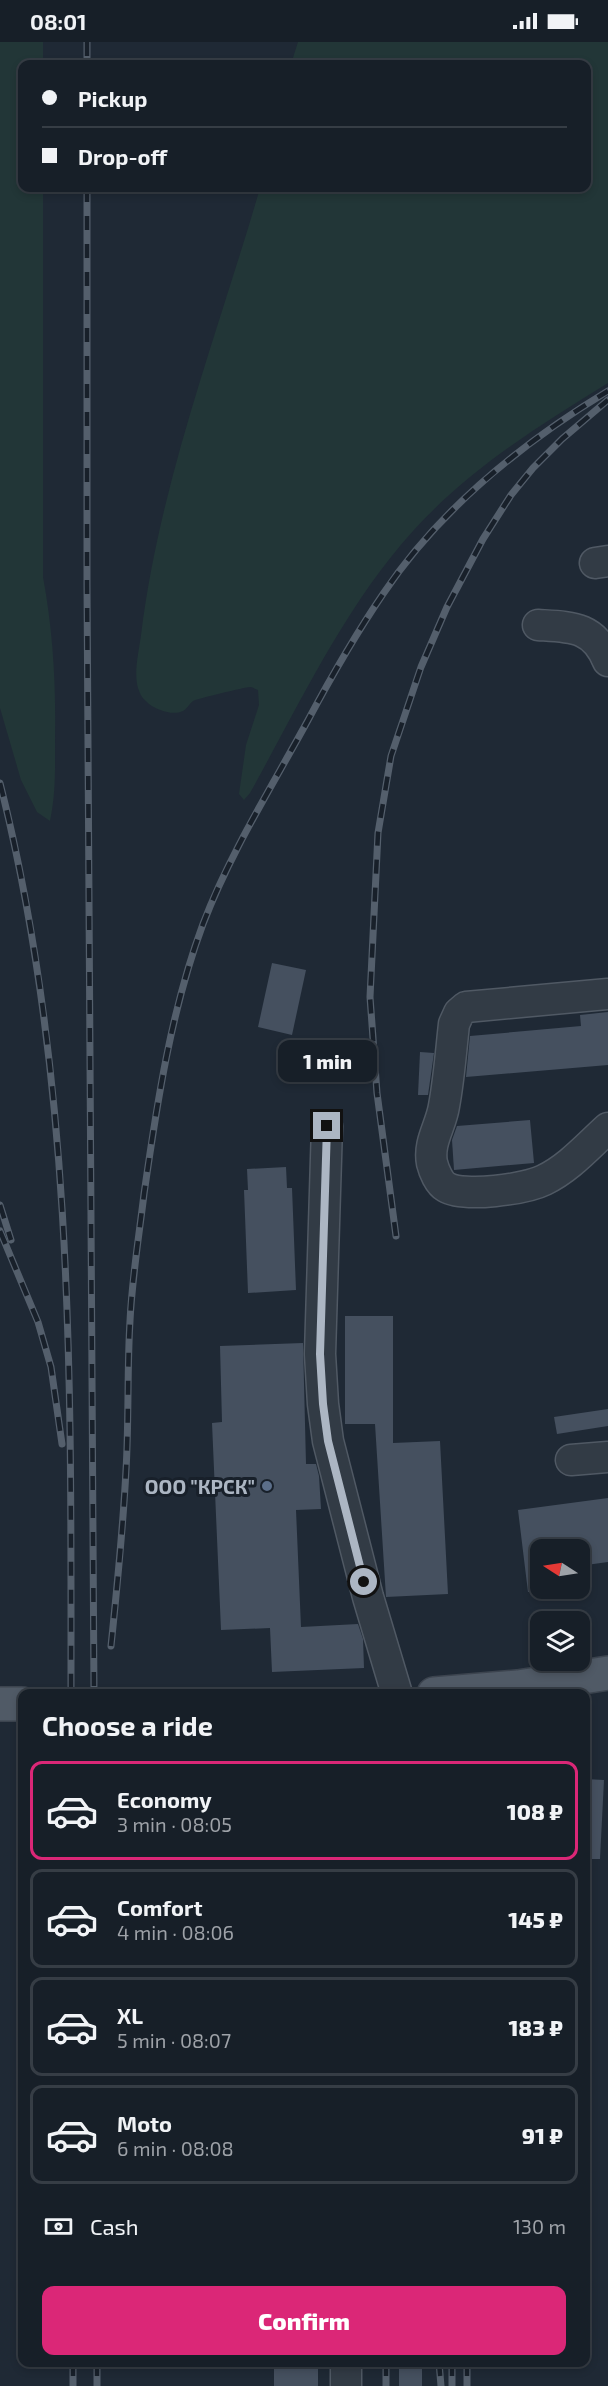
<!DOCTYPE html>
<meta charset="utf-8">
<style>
body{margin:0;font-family:"Exo 2",sans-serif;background:#202730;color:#f1f3f6;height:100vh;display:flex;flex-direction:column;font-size:22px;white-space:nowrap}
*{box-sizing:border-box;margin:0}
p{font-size:20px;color:#9ea2a8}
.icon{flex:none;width:33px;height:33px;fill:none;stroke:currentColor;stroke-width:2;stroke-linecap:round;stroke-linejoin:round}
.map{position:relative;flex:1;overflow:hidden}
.panel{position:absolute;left:18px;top:1647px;width:572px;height:678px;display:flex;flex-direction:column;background:#171f28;border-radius:12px;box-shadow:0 3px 9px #0003,0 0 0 2px #363d45}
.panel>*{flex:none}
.hud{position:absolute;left:18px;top:18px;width:573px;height:132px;border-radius:12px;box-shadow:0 3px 9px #0003,0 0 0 2px #363d45;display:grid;align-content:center;height:132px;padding:0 24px;background:#171f28}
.needle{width:39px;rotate:282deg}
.fabs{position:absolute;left:530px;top:1497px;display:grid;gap:12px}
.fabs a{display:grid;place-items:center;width:60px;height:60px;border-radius:12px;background:#171f28;box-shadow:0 3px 9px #0003,0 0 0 2px #363d45;font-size:30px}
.end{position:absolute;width:27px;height:27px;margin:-14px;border:8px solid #acb6c3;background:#111;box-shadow:0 0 0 3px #111}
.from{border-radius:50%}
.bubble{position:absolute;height:42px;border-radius:12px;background:#171f28;box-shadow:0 3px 9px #0003,0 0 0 2px #363d45;font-size:20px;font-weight:800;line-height:42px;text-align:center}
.hud b{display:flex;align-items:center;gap:21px;height:57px;font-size:22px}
.hud b+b{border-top:2px solid #363d45}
.hud i{width:15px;height:15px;background:#f1f3f6}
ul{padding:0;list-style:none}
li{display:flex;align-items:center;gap:18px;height:99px;margin:0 12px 9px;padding:0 12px;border:3px solid #363d45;border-radius:12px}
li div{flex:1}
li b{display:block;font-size:22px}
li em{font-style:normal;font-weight:800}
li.on{border-color:#db2777}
li>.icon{width:54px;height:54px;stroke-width:1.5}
h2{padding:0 24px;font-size:27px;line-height:72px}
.pay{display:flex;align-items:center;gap:15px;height:66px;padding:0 24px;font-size:22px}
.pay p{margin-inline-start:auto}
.primary-button{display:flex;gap:12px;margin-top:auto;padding:12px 24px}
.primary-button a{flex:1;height:69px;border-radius:12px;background:#db2777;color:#fff;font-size:24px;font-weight:800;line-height:69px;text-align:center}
.status{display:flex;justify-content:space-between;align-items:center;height:42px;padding:0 30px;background:#171f28;direction:ltr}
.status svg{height:16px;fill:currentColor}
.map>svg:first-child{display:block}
.green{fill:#223637}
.building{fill:#45505f}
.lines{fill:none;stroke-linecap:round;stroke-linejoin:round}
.minor-casing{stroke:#505964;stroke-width:33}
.major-casing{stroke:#3c444f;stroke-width:36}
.minor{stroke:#323b45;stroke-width:30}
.major{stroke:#505a66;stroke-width:33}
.rail-casing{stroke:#545f6c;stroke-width:7}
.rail{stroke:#18202a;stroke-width:4.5;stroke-dasharray:14;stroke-linecap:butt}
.route{stroke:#acb6c3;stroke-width:8}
.service-dot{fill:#5c6f8a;stroke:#18202a;stroke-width:2}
.labels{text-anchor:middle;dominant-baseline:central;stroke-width:6;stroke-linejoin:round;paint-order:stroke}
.poi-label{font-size:20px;font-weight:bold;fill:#acb6c3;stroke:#18202a;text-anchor:end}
</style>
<div class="status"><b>08:01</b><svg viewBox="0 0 49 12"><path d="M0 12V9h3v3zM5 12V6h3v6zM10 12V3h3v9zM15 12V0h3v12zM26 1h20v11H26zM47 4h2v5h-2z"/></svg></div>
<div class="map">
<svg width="608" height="2344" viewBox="0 0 608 2344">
<rect width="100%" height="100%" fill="#1f2935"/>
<g class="green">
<path d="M0 0H43V22H22V146H43V535C53 589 56 641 55 696 55 724 56 751 50 779L37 770 21 738 0 666Z"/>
<path d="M298 0H608V341C538 384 468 428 413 489 345 564 299 663 250 751L244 758 239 752 246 703 259 663 258 648C255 647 253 645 250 645 246 645 196 657 193 659 189 662 187 667 183 669 173 674 157 668 149 662 146 659 141 655 140 651 132 636 139 609 141 593 160 439 217 294 260 146H586V22H291Z"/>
</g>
<g class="building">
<polygon points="272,921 306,928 292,993 258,985"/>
<polygon points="608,970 608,1023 466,1035 470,994 581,984 580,973"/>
<polygon points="420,1010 434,1011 428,1053 418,1053"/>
<polygon points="530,1078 534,1121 454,1128 452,1098 457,1084"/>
<polygon points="286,1125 287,1146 292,1146 296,1248 248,1251 244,1148 248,1148 247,1127"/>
<polygon points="345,1274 393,1274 393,1401 440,1399 448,1552 386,1555 375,1382 345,1382"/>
<polygon points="303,1301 306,1422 316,1422 319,1434 321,1467 296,1468 301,1585 358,1582 363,1597 364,1626 272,1630 270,1586 221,1588 212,1381 222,1380 220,1304"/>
<polygon points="608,1367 608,1384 557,1392 554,1375"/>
<polygon points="608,1456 608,1520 579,1524 579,1508 540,1508 540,1550 528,1550 518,1468"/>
<polygon points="585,1737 604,1738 600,1817 585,1817"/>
<rect x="274" y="2320" width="44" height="24"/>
<rect x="399" y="2320" width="23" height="24"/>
</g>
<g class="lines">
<defs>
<g id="minor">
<polyline points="595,521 608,519"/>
<path d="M538 583C571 585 594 584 608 619"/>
<path d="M608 952 466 965 459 971 454 982C451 1009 449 1037 444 1064 441 1084 428 1100 432 1121 434 1129 439 1141 446 1145 464 1156 526 1147 544 1138 569 1126 588 1104 608 1086"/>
<polyline points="327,1084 320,1312 323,1362 328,1399 368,1555 397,1652"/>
<polyline points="571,1418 608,1415"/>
<polyline points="346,2320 346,2344"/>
</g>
<g id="major">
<polyline points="434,1652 518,1645 608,1631"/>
<polyline points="0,1662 22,1662"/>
</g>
</defs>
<use href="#minor" class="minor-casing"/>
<use href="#major" class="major-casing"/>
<use href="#minor" class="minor"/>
<use href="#major" class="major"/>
<defs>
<g id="rail">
<polyline points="87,0 87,22"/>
<polyline points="87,146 87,542 94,1652"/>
<path d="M0 741C75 1038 71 1347 71 1652"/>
<polyline points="0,1163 11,1198"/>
<polyline points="0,1189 38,1280 51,1325 62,1402"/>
<polyline points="396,1194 377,1051 370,955 378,791 391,714 421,625 447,565 483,497 511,453 533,426 562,397 608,358"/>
<path d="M111 1604C117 1546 123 1487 126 1428 129 1378 127 1328 130 1279 132 1236 139 1194 144 1152 157 1061 171 968 203 882 230 811 271 746 307 680 330 637 355 593 383 552 439 468 522 401 608 349"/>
<polyline points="73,2320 73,2344"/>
<polyline points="97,2320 97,2344"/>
<polyline points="386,2320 386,2344"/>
<polyline points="439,2320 441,2344"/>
<polyline points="452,2320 452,2344"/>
<polyline points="467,2320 467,2344"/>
</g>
</defs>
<use href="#rail" class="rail-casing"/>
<use href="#rail" class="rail"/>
</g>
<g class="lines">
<polyline class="route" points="327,1084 320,1312 323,1362 328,1399 364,1540"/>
</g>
<circle class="service-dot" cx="267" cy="1444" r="6"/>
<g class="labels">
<g class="poi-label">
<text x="255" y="1444">ООО "КРСК"</text>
</g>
</g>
</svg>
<div class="fabs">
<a><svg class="needle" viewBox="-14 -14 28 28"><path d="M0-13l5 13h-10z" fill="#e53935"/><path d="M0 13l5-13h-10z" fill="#9ea2a8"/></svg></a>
<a><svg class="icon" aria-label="layers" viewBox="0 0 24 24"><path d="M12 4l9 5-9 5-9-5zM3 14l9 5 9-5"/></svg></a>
</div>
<i class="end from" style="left:364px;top:1540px"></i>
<i class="end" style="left:327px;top:1084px"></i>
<div class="bubble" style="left:278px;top:998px;width:99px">1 min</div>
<div class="hud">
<b><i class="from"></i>Pickup</b>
<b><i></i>Drop-off</b>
</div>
<section class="panel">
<h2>Choose a ride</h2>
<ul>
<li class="on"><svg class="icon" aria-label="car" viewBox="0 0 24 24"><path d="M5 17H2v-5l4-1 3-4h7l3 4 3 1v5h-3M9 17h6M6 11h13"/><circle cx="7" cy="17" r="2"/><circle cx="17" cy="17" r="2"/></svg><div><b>Economy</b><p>3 min · 08:05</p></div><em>108 ₽</em></li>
<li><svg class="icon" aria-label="car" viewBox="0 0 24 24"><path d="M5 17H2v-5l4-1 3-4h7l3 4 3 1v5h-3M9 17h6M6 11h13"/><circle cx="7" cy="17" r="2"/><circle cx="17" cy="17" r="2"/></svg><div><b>Comfort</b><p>4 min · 08:06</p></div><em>145 ₽</em></li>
<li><svg class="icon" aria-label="car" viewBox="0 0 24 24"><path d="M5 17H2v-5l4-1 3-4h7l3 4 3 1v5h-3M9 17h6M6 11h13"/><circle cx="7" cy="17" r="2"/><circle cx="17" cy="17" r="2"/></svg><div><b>XL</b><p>5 min · 08:07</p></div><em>183 ₽</em></li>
<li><svg class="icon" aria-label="car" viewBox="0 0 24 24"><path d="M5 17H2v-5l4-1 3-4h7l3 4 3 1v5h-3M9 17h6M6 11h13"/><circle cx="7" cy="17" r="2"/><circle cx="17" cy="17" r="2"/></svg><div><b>Moto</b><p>6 min · 08:08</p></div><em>91 ₽</em></li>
</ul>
<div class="pay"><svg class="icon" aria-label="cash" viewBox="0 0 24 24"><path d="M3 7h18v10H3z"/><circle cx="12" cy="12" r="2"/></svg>Cash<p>130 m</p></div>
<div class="primary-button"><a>Confirm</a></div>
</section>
</div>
